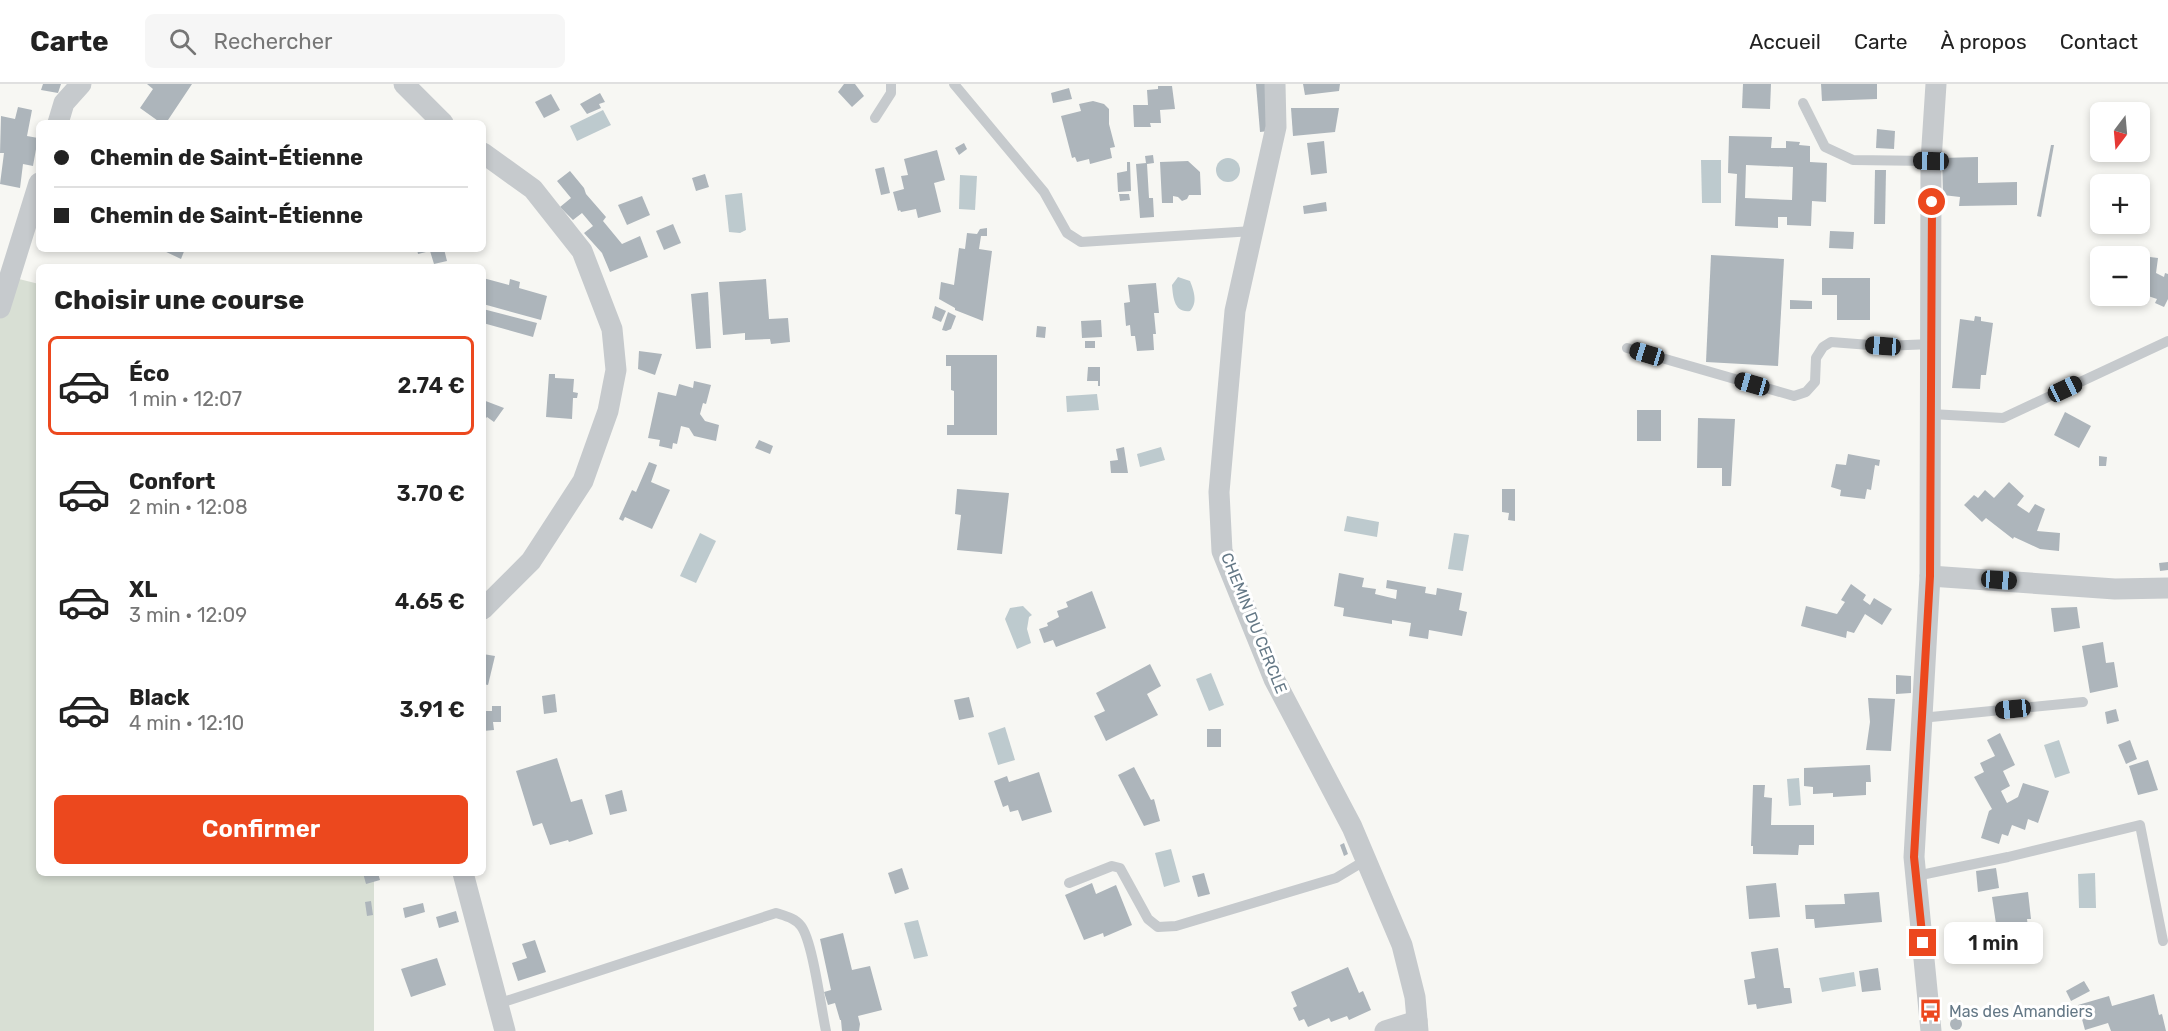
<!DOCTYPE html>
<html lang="fr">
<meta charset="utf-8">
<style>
body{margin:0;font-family:Rubik,sans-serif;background:#f6f6f6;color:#222;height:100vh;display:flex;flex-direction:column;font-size:22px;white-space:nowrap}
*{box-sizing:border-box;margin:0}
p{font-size:20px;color:#767676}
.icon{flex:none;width:33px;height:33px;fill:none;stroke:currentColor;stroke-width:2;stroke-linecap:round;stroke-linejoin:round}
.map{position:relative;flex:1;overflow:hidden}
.details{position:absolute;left:36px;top:180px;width:450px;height:612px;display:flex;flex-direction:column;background:#fff;border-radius:9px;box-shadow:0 3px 9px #0003}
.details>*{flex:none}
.banner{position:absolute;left:36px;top:36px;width:450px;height:132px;border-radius:9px;box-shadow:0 3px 9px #0003;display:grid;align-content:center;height:132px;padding:0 18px;background:#fff}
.needle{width:39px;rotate:196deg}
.buttons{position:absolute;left:2090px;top:18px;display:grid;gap:12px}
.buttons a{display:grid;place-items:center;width:60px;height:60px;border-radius:9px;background:#fff;box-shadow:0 3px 9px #0003;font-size:30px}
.end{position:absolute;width:27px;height:27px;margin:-14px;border:8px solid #ec481e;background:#fff;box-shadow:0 0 0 3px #fff}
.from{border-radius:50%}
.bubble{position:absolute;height:42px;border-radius:9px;background:#fff;box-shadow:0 3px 9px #0003;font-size:20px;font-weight:600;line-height:42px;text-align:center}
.car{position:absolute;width:18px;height:36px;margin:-18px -9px;border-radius:8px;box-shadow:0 0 4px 2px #0007;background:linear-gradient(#222 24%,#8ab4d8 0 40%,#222 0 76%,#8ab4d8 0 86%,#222 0)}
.banner b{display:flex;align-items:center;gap:21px;height:57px;font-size:22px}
.banner b+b{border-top:2px solid #e0e0e0}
.banner i{width:15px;height:15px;background:#222}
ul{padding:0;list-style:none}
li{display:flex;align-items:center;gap:18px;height:99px;margin:0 12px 9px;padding:0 6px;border:3px solid transparent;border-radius:9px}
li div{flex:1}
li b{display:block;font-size:22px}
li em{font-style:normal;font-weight:600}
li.active{border-color:#ec481e}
li>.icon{width:54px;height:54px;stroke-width:1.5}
h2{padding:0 18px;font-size:27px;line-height:72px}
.primary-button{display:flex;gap:12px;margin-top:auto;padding:12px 18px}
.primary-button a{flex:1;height:69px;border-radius:9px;background:#ec481e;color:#fff;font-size:24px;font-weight:600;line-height:69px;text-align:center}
header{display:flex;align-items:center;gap:36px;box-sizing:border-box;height:84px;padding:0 30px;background:#fff;border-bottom:2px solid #e0e0e0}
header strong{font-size:28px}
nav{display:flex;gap:33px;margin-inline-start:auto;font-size:21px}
.search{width:420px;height:54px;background:#f6f6f6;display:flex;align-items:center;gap:15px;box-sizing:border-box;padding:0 21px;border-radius:9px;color:#767676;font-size:22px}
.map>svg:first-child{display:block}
.green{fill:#d8dfd4}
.water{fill:#bdcace}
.building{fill:#adb5bb;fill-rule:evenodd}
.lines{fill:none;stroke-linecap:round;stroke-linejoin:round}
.lane{stroke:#c6cacd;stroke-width:10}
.street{stroke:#c6cacd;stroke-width:21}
.route{stroke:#ec481e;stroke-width:8}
.labels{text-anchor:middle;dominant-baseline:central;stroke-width:6;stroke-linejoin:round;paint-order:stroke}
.street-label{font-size:16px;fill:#647886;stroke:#fff}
.poi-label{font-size:16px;fill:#647886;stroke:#fff;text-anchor:start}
</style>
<header>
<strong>Carte</strong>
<div class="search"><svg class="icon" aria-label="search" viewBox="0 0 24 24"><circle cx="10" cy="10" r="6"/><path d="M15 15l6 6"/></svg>Rechercher</div>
<nav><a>Accueil</a><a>Carte</a><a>À propos</a><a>Contact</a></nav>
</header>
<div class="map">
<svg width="2168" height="947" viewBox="0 0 2168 947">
<rect width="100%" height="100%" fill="#f7f7f3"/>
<polygon class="green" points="3,191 39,200 39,789 374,789 374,947 0,947 0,196"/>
<g class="water">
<polygon points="603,26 611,41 577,57 570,42"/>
<circle cx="1228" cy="86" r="12"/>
<polygon points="1701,76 1721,76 1721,119 1702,119"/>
<polygon points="960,91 977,92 975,126 959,125"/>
<polygon points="742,109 746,146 740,149 729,148 725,111"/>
<path d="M1178 193 1190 197C1194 207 1198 219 1190 227 1174 229 1173 213 1172 201Z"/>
<polygon points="1097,310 1099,326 1067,328 1066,312"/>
<polygon points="1161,363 1165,376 1140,383 1137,370"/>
<polygon points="1347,432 1379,438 1377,453 1344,447"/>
<polygon points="700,449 716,457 696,499 680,492"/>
<polygon points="1454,449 1469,451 1463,487 1448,485"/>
<polygon points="1023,522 1032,531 1029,533 1027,545 1031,559 1017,565 1005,535 1010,524"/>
<polygon points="1211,589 1224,621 1209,627 1196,595"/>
<polygon points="1005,643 1015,676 998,681 988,649"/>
<polygon points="2059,656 2070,689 2055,694 2044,661"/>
<polygon points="1799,694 1801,721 1789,722 1787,695"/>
<polygon points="1171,765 1180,798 1164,803 1155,769"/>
<polygon points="2095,789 2096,824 2079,824 2078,790"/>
<polygon points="918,836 928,872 914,875 904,839"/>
<polygon points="1854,888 1856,902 1822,908 1819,894"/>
</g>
<g class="building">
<polygon points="43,0 61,0 58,9 41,6"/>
<polygon points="147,0 192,0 166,39 161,39 140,24 153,5"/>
<polygon points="844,0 855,0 864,12 852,23 838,8"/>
<polygon points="1256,0 1265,0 1269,47 1260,48"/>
<polygon points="1303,0 1340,0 1339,7 1305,11"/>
<polygon points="1743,0 1771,0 1770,25 1742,24"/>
<polygon points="1821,0 1877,0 1877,15 1822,17"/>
<polygon points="1158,2 1172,2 1175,25 1160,26 1161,39 1150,39 1151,43 1134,43 1133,21 1148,21 1147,6 1158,5"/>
<polygon points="1069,4 1072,15 1053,19 1051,9"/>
<polygon points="600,9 605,18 599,20 601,24 587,30 580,20"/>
<polygon points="551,10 560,26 544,34 535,18"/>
<polygon points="1093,17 1104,20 1109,25 1109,40 1115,63 1110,64 1112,74 1090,80 1089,75 1077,78 1075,73 1072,74 1061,32 1081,27 1079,20"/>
<polygon points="18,23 32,26 27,52 38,54 33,82 23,80 20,104 0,100 4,69 0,69 1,32 15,35"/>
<polygon points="1291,24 1339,24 1335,48 1293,52"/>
<polygon points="1877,45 1895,47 1894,65 1876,64"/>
<path d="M1729 52 1772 53 1771 64H1786V57L1800 58 1799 61 1810 62V78L1827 79 1826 118 1812 117 1811 142 1787 141V133H1778V144L1735 142 1737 90 1728 89ZM1746 81 1793 83 1792 116 1745 114Z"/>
<polygon points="1324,57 1327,89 1311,91 1307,59"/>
<polygon points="964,59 967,65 959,71 955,64"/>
<polygon points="2051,61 2054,61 2041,133 2037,132"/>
<polygon points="937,66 945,96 934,99 941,128 918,134 916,125 901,128 900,126 898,127 893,108 904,105 901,92 908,91 904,75"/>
<polygon points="1153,71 1154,79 1147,80 1149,114 1153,114 1154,133 1140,134 1136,80 1146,79 1145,72"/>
<polygon points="1978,73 1978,99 2017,98 2017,121 1959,122 1960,113 1943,111 1942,74"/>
<polygon points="1188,77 1200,88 1201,111 1189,111 1187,115 1182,117 1178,113 1173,112 1173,119 1162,119 1160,78"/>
<polygon points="1127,78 1130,78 1131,107 1118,108 1117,89 1127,87"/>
<polygon points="884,83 890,109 881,111 875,85"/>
<polygon points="1875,86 1886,86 1885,140 1874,140"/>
<polygon points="570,87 584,104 586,110 606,133 603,137 622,160 640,152 648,173 610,188 602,169 584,149 593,142 582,129 573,136 560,123 571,114 557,97"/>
<polygon points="705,90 709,103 696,107 692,94"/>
<polygon points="1119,110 1129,110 1130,116 1120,117"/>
<polygon points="642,112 650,131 627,141 618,121"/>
<polygon points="1326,118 1327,127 1304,130 1303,122"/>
<polygon points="673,140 681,159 664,166 656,147"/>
<polygon points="987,144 987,152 981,152 979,165 992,167 983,237 955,226 955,224 939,215 941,198 954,201 959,164 965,165 967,149 977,150 980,145"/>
<polygon points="1830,147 1854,148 1853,165 1829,164"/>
<polygon points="160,165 185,165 181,175"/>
<polygon points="417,165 444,165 447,177 434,180 430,167 418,170"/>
<polygon points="1711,171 1784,175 1778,282 1706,278"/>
<polygon points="2142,172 2158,174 2156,189 2164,193 2165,189 2168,190 2168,215 2164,223 2155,219 2157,215 2139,209"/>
<polygon points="483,194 509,201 510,195 520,198 519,204 547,212 541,236 483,220"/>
<polygon points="1822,194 1870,194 1870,236 1837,236 1837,211 1822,211"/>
<polygon points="766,195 769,235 788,234 790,258 771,260 770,255 745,256 745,249 723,251 719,198"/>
<polygon points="1156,199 1159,229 1154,229 1156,250 1153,250 1154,266 1137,267 1135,252 1131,252 1130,241 1126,242 1124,219 1130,218 1128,201"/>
<polygon points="708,208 711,264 696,265 691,210"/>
<polygon points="1790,216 1812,217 1812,225 1790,225"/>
<polygon points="935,222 946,227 941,238 932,234"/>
<polygon points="483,225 537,239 533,253 483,239"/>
<polygon points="948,228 956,232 951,245 946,247 942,246"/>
<polygon points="1975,232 1981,233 1981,237 1993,239 1986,291 1981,291 1980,305 1952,304 1960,235 1974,237"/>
<polygon points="1101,236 1102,253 1082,254 1081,237"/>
<polygon points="1037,242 1046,243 1045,254 1036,253"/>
<rect x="1085" y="257" width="10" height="7"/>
<polygon points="639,267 662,270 655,291 638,285"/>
<polygon points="946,271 997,271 997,351 947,351 947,341 954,341 954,307 951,306 951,282 946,282"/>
<polygon points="1088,283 1100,283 1100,302 1098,302 1098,297 1087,297"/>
<polygon points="549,290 555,290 555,294 574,295 573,308 578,309 577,314 573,314 572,335 546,333"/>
<polygon points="694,297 711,301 706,320 703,319 700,330 705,337 719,341 716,357 694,352 689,344 681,342 677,360 673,359 672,365 659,362 660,356 648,354 658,308 676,312 679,300 693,304"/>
<polygon points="483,316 504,324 494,338 487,333 483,338"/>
<rect x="1637" y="326" width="24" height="31"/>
<polygon points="2065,328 2091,342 2079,364 2054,351"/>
<polygon points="1698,334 1735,335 1731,402 1722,402 1722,384 1697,384"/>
<polygon points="759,356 773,362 770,370 755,364"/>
<polygon points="1124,363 1128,389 1111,389 1110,377 1118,376 1116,365"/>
<polygon points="1848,370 1880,376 1879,382 1875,381 1871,406 1867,405 1865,415 1840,412 1841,406 1831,403 1836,380 1846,381"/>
<polygon points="2099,372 2107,373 2106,382 2099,382"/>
<polygon points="649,378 657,381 651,398 670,406 652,445 625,433 623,437 619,435 632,406 636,408"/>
<polygon points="2009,398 2024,412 2017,421 2029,429 2035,420 2045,425 2037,447 2060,449 2059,467 2040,465 2014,453 2013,455 1986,434 1982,438 1964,421 1974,411 1978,414 1985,406 1994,414"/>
<polygon points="957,405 1009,409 1002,470 957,466 961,431 955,430"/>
<polygon points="1502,405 1515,405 1515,437 1508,436 1509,429 1502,428"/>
<polygon points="2168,478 2168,486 2160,487 2159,479"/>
<polygon points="1339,489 1364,494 1362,503 1376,505 1375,510 1396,515 1397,506 1386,504 1387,496 1426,503 1425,509 1436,511 1437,504 1462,509 1459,526 1467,528 1462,552 1429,546 1428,555 1409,552 1411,539 1392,536 1392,540 1343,532 1344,524 1334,522"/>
<polygon points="1851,500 1866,511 1863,516 1870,521 1874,514 1892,525 1882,541 1865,530 1854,549 1847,547 1846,554 1801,542 1806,522 1837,530 1845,518 1841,516"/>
<polygon points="1092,507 1106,544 1056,563 1053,556 1044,559 1039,545 1048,542 1047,539 1059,533 1057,527 1068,523 1066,518"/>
<polygon points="2077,523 2080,544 2054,548 2051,524"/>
<polygon points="2103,558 2106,579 2114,578 2118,603 2090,609 2082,562"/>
<polygon points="483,570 495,572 488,601 483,600"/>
<polygon points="1150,580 1161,602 1147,610 1158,631 1106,657 1094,632 1105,627 1096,609"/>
<polygon points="1896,591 1911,592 1911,609 1896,610"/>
<polygon points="555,610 557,628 544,630 542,612"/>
<polygon points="969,613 974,633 959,636 954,616"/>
<polygon points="1868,614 1895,615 1891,667 1866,666 1870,638"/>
<polygon points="492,622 501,622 501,638 493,638 494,646 483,647 483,627 492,627"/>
<polygon points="2116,625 2119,637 2107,640 2105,628"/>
<rect x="1207" y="645" width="14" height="18"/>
<polygon points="2000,649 2015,681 2003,687 2010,702 2001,707 2007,719 2018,713 2023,699 2049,707 2038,739 2028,735 2025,746 2012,741 2008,752 2002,750 1999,760 1981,754 1989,727 1992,725 1974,693 1984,688 1980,679 1995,672 1987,656"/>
<polygon points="2130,656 2137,675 2126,680 2118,661"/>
<polygon points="557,674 571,718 582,715 593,750 569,758 568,756 550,761 542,739 533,742 516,687"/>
<polygon points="2148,676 2158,706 2138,711 2129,682"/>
<polygon points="1870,681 1871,698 1866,698 1866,711 1833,713 1833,709 1813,710 1813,703 1804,702 1804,684"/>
<polygon points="1134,683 1151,716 1154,715 1160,737 1144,742 1118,691"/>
<polygon points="1039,688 1052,728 1022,737 1018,726 1010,728 1008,721 1003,723 994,697 1007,692 1009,698"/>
<polygon points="1753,701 1765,701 1764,713 1772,714 1771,741 1814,741 1814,761 1799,761 1798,771 1753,770 1753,762 1751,762"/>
<polygon points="622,706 627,727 610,731 605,711"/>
<polygon points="1344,759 1348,770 1344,772 1340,761"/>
<polygon points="902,784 909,805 895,810 888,789"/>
<polygon points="1996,784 1999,804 1978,808 1976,787"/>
<polygon points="363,789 378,789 380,796 366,800"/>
<polygon points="1204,789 1210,810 1198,813 1192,792"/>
<polygon points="1092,799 1096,810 1116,801 1132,841 1104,853 1103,849 1084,856 1065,811"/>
<polygon points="1776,799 1780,833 1749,835 1746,802"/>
<polygon points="1879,808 1882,838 1815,844 1814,835 1806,835 1805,821 1845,820 1844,810"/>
<polygon points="2028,808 2031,835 2027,835 2031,867 2001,873 1992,813"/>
<polygon points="371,817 373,831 367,832 365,818"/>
<polygon points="423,819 425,828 405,834 403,824"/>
<polygon points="456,827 459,838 439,844 436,833"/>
<polygon points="843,849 852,886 870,882 882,926 858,932 860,940 859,947 842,947 841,936 840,936 835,919 828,921 824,908 831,906 820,855"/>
<polygon points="535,856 546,888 518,897 512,879 527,874 522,860"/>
<polygon points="1778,864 1784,904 1790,904 1792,919 1757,925 1756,920 1748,921 1744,896 1755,894 1751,868"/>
<polygon points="437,874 446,901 411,913 401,885"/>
<polygon points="1348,883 1359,909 1363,907 1371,926 1349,936 1347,932 1331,938 1329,934 1308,943 1304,935 1299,937 1293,924 1297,922 1291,908"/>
<polygon points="1878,884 1881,906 1862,908 1859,887"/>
<polygon points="2084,897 2090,907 2071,917 2066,907"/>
<polygon points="2154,910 2159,931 2162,930 2166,947 2111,947 2108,939 2085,946 2078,921 2109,912 2112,922"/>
<circle cx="1956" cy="940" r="6"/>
</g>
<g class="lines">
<g class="lane">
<polyline points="954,0 1044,108 1067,149 1081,158 1253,147"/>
<polyline points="1803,19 1825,63 1853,76 1931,77"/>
<polyline points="875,34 891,9 891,0"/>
<polyline points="1627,264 1794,312 1806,308 1815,298 1816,274 1823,263 1831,258 1883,262 1932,260"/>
<polyline points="1931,330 2003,334 2168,257"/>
<polyline points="1921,634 2083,618"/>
<polyline points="1916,792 2008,773 2140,741 2163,857"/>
<polyline points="1069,799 1112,782 1120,784 1148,835 1158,843 1176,842 1336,794 1366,776"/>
<path d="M497 920 776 829C785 832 795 834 801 842 813 858 821 925 826 947"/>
</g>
<g class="street">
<polyline points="404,0 443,39"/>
<polyline points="1275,0 1276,43 1235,227 1219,408 1222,467 1274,595 1352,743 1402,861 1415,913 1418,947"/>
<polyline points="58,39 64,19 81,0"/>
<polyline points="483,69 533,105 582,167 612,245 616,286 608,327 583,397 531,477 483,525"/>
<polyline points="0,224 39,99"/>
<polyline points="1930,492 2115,505 2168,504"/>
<polyline points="463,789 505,947"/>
<polyline points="1385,947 1417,937"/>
<polyline points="1931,947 1914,773 1930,492 1931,77 1936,0"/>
</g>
</g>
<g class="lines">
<polyline class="route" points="1923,859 1914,773 1930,492 1932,118"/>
</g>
<defs>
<symbol id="bus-bare" viewBox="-9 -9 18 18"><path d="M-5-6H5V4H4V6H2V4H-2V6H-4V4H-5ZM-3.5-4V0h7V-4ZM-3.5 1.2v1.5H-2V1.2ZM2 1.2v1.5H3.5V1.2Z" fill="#ec481e" stroke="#fff" stroke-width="2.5" paint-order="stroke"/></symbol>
</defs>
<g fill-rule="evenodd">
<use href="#bus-bare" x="1914" y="910" width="33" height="33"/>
</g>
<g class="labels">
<g class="street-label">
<text transform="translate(1254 539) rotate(68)">CHEMIN DU CERCLE</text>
</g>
<g class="poi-label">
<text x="1949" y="927">Mas des Amandiers</text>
</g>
</g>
</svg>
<div class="buttons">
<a><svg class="needle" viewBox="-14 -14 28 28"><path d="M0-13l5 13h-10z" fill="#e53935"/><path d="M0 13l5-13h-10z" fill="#767676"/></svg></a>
<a>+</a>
<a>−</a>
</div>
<i class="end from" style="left:1932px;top:118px"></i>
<i class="end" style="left:1923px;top:859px"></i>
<div class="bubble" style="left:1944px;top:838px;width:99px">1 min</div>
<i class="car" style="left:1931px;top:77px;rotate:271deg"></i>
<i class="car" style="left:1883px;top:262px;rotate:274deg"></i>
<i class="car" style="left:1647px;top:270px;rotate:287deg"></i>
<i class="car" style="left:1752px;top:300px;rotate:286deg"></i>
<i class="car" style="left:2065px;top:305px;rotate:65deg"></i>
<i class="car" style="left:1999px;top:496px;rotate:94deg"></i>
<i class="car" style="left:2013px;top:625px;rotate:264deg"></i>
<div class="banner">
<b><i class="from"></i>Chemin de Saint-Étienne</b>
<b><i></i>Chemin de Saint-Étienne</b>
</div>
<section class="details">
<h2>Choisir une course</h2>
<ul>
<li class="active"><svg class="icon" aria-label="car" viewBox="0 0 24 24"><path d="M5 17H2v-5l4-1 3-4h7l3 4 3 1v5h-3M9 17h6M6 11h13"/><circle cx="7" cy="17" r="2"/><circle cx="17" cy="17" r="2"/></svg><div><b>Éco</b><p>1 min · 12:07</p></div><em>2.74 €</em></li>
<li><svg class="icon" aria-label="car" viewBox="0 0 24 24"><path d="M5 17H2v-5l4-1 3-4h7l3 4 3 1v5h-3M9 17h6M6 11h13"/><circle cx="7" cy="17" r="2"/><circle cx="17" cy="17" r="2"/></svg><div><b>Confort</b><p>2 min · 12:08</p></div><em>3.70 €</em></li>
<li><svg class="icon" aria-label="car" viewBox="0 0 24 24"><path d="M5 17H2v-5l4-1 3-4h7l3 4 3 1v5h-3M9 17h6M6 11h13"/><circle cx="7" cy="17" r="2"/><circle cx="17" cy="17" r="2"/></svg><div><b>XL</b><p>3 min · 12:09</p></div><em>4.65 €</em></li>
<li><svg class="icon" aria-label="car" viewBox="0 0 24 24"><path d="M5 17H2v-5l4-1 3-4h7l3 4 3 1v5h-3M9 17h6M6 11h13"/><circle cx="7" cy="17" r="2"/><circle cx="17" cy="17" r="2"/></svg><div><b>Black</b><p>4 min · 12:10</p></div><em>3.91 €</em></li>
</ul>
<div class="primary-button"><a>Confirmer</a></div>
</section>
</div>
